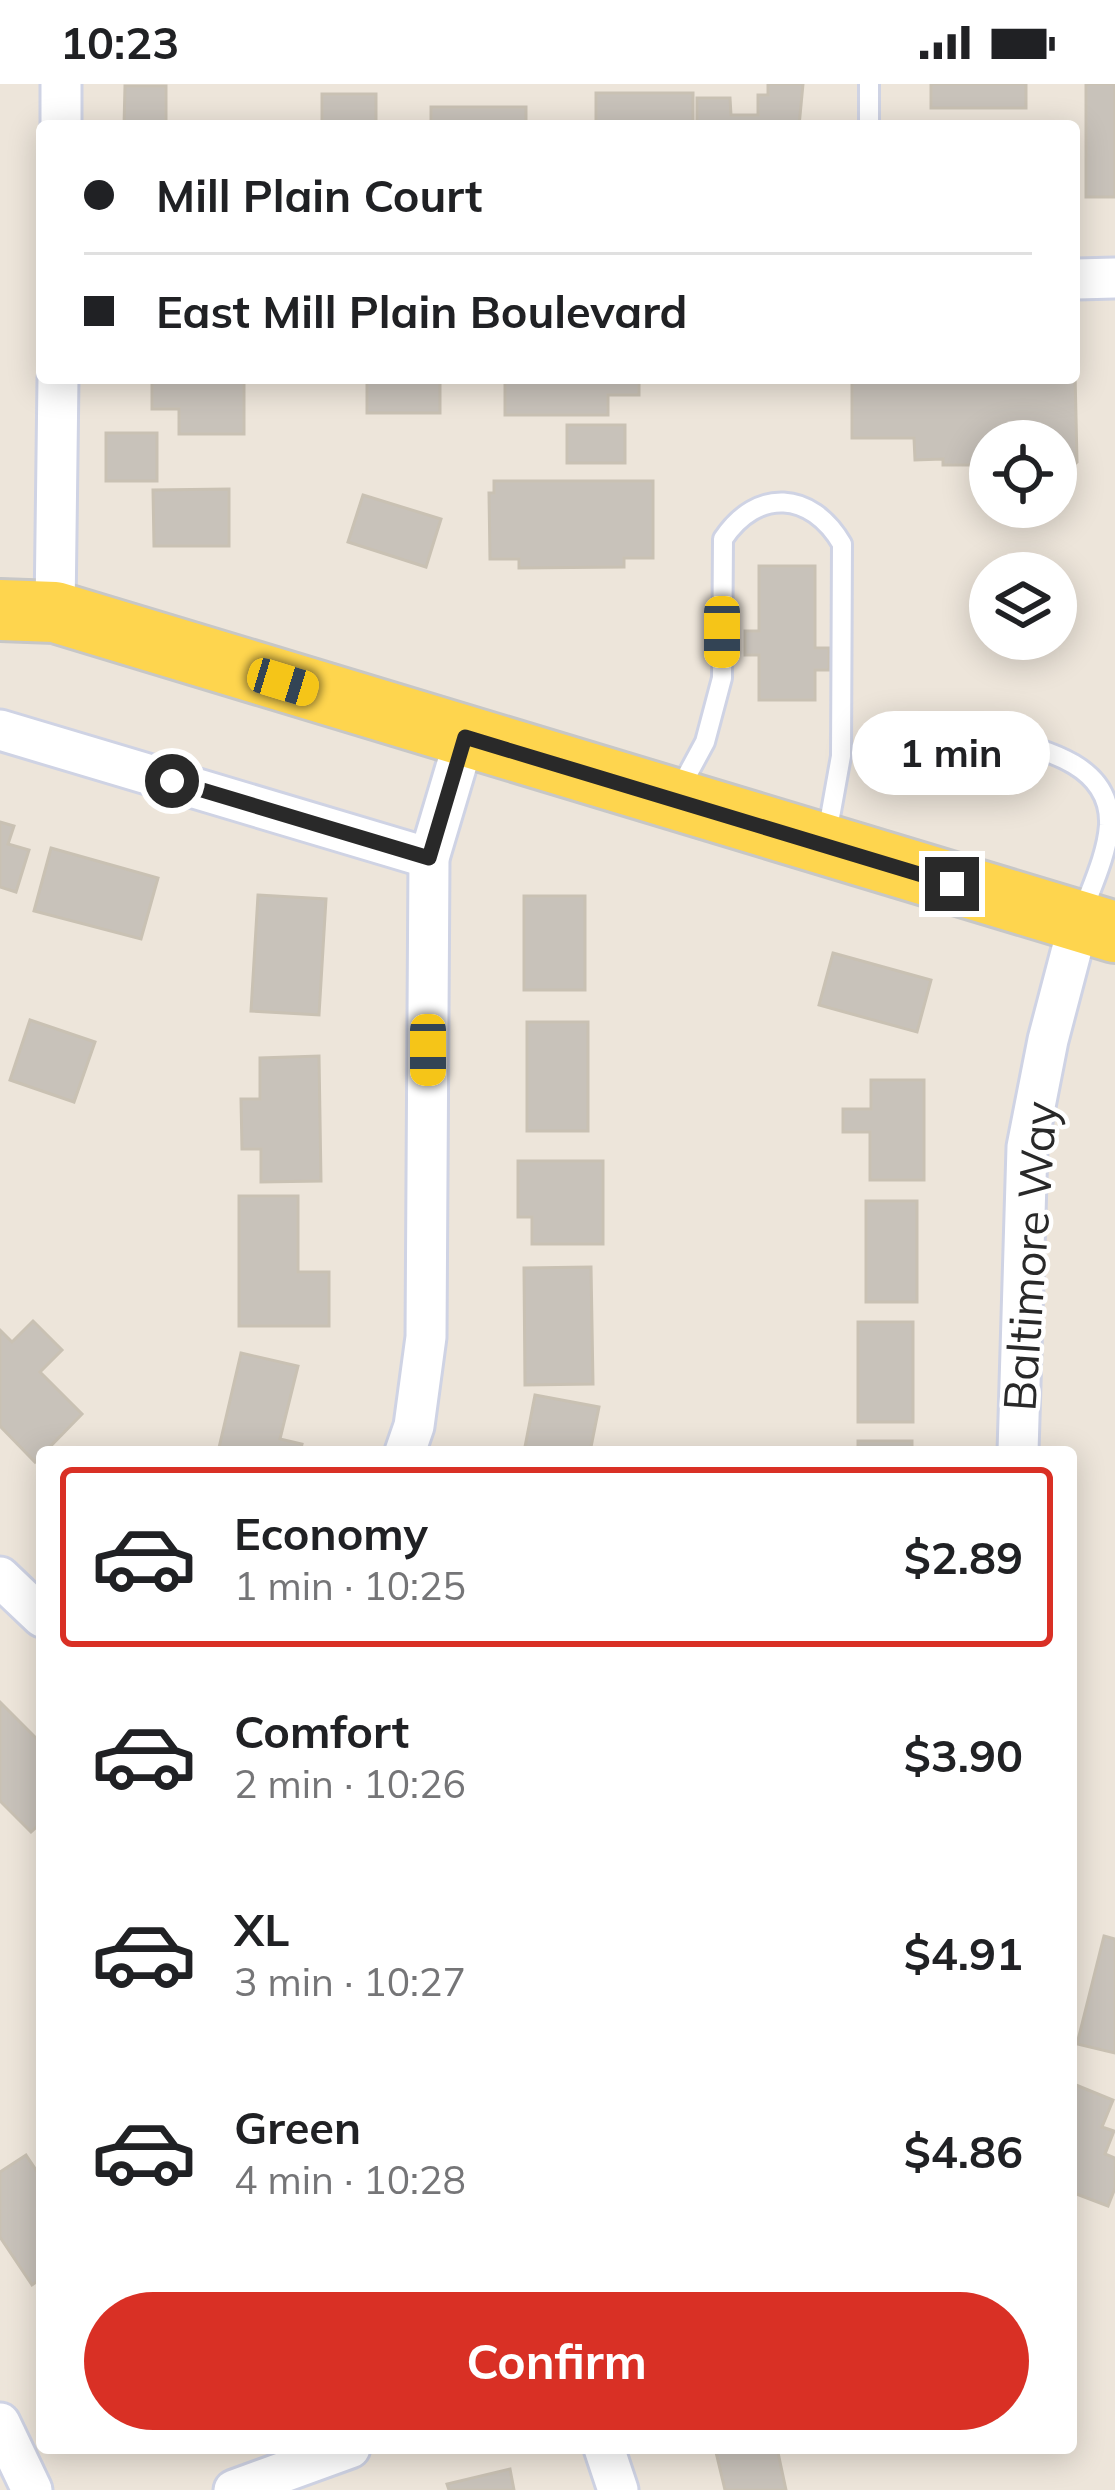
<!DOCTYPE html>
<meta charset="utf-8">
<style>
body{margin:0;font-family:Mulish,sans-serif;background:#f6f6f6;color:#202124;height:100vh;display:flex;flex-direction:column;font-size:45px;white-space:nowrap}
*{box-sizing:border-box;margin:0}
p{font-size:39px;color:#757577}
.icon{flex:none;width:66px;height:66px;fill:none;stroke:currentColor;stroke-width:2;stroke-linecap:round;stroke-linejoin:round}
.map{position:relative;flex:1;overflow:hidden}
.side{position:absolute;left:36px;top:1362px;width:1041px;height:1008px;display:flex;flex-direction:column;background:#fff;border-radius:12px;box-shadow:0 6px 30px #0003}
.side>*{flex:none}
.top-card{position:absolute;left:36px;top:36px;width:1044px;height:264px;border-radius:12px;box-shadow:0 6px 30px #0003;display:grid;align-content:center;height:264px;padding:0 48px;background:#fff}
.fabs{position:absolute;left:969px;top:336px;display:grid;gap:24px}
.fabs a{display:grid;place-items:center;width:108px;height:108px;border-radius:50%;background:#fff;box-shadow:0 6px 30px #0003;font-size:60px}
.end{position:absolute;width:54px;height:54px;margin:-27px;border:15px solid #292929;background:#fff;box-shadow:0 0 0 6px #fff}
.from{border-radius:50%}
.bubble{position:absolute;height:84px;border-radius:42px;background:#fff;box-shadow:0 6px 30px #0003;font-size:39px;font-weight:700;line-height:84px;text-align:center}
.car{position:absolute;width:36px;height:72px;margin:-36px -18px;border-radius:15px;box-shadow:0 0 9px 3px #0007;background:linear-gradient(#f5c518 24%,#345 0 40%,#f5c518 0 76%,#345 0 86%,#f5c518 0)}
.top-card b{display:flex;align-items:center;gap:42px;height:114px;font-size:45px}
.top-card b+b{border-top:3px solid #e0e0e0}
.top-card i{width:30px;height:30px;background:#202124}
ul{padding:21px 0 0;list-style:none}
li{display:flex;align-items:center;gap:36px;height:180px;margin:0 24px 18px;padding:0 24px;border:6px solid transparent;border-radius:12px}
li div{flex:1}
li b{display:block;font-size:45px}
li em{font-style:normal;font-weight:700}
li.active{border-color:#d93025}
li>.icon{width:108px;height:108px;stroke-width:1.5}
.button{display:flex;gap:24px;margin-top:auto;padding:24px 48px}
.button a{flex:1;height:138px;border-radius:72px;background:#d93025;color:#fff;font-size:48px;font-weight:700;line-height:138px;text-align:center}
.status{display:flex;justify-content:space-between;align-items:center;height:84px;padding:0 60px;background:#fff;direction:ltr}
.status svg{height:33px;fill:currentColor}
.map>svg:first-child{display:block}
.building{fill:#c8c2ba;stroke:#c9c1b3;stroke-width:3}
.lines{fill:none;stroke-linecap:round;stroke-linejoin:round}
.service-casing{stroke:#cfd3e4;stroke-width:24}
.minor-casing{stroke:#cfd3e4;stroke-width:45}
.primary-casing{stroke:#c7c7c7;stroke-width:66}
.service{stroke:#fff;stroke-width:18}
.minor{stroke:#fff;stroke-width:39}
.primary{stroke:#fed54e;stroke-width:60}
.route{stroke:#292929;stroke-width:15}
.labels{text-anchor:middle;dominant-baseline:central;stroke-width:9;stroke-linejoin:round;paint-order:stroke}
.street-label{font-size:45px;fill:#292929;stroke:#fff}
</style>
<div class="status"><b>10:23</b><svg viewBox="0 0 49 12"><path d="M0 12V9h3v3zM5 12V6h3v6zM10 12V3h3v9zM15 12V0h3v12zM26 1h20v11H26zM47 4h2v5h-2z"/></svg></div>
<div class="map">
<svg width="1115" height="2406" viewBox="0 0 1115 2406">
<rect width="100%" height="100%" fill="#ede5da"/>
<g class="building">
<polygon points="768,0 803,0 799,42 697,42 697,14 730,14 731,31 758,31 758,11 768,11"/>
<rect x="931" y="0" width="95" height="24"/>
<rect x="1086" y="0" width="29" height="113"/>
<polygon points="125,2 166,2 166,42 124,42"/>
<rect x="596" y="9" width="97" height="33"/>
<rect x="322" y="10" width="54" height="32"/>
<rect x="431" y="23" width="95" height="19"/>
<polygon points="1074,244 1077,378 1065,388 1056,388 1056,357 990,357 990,381 943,381 943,375 915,376 914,354 852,354 852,294 1074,294"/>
<polygon points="152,294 244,294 244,350 179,350 179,325 152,325"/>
<rect x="367" y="294" width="73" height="35"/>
<polygon points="505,294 639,294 639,311 608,311 608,331 505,331"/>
<rect x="567" y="341" width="58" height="38"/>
<rect x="106" y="349" width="51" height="48"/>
<polygon points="494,397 653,397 653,474 624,474 624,483 519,484 519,475 490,475 489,409 494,409"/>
<polygon points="229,405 229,462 154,462 153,406"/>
<polygon points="363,411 441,435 426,483 348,458"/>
<polygon points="759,482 815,482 815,564 829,564 829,586 815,586 815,616 759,616 759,571 745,571 745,547 759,547"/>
<polygon points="0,738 14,742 8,760 29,766 16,808 0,803"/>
<polygon points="51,764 158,794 141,855 34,827"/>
<polygon points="258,811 326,815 319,931 251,927"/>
<rect x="524" y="812" width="61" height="94"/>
<polygon points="833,869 931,896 917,948 819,921"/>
<polygon points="30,936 95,958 74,1018 10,996"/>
<rect x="527" y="938" width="61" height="109"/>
<polygon points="319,972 321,1097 261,1098 261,1065 242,1065 241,1015 260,1015 260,974"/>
<polygon points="871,996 924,996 924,1096 870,1096 870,1048 843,1048 843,1025 871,1025"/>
<polygon points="518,1077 603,1077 603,1160 532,1160 532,1133 518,1133"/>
<polygon points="239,1112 298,1112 298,1188 329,1188 329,1242 239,1242"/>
<rect x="866" y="1117" width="51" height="101"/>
<polygon points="591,1183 593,1300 525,1301 524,1184"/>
<polygon points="33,1237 62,1266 40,1288 82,1330 35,1378 0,1342 0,1246 12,1258"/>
<rect x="858" y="1238" width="55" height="100"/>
<polygon points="241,1269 298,1282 280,1355 302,1360 300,1368 218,1368"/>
<polygon points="535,1311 599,1323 590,1368 524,1368"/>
<rect x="858" y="1357" width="54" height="11"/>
<polygon points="0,1618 42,1660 42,1738 31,1748 0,1717"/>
<polygon points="1104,1852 1115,1855 1115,1969 1077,1960"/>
<polygon points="1071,1999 1113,2016 1102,2043 1114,2047 1105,2070 1115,2074 1115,2104 1108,2122 1071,2108"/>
<polygon points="26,2071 42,2095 42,2194 32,2201 0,2153 0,2088"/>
<polygon points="715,2364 777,2364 786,2406 725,2406"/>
<polygon points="510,2385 514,2406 449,2406 447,2400"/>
</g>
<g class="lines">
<defs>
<g id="service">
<polyline points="869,0 869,42"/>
<path d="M972 647C1022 662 1112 671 1109 741 1107 771 1091 804 1081 832"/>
<path d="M678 708 705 658 722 594 723 455C757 404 811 407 842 460L841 672 827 750"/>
</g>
<g id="minor">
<polyline points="61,0 61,42"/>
<polyline points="1077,195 1115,194"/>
<polyline points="55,528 58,294"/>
<polyline points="0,646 429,774"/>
<polyline points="405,1368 414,1342 426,1253 429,774 465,653"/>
<polyline points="1018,1368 1027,1063 1048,956 1079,838"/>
<polyline points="0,1493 42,1533"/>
<polyline points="0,2339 32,2406"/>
<polyline points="604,2364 618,2406"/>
<polyline points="234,2406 350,2364"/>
</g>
<polyline id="primary" points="0,526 55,528 1115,848"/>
</defs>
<use href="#service" class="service-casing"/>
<use href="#minor" class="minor-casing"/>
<use href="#primary" class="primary-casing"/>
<use href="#service" class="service"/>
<use href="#minor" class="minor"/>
<use href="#primary" class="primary"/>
</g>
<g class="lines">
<polyline class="route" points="172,697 429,774 465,653 952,800"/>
</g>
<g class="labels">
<g class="street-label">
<text transform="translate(1029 1172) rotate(-86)">Baltimore Way</text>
</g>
</g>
</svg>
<div class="fabs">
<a><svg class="icon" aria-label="locate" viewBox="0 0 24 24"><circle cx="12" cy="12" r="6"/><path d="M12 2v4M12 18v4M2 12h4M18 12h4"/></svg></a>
<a><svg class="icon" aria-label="layers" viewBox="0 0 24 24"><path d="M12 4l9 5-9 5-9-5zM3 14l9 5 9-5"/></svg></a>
</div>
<i class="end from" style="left:172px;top:697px"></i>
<i class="end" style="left:952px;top:800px"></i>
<div class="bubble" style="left:852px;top:627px;width:198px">1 min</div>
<i class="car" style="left:722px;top:548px;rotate:180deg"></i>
<i class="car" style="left:283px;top:598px;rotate:107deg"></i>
<i class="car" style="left:428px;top:966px;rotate:180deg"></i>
<div class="top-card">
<b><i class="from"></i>Mill Plain Court</b>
<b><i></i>East Mill Plain Boulevard</b>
</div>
<section class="side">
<ul>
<li class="active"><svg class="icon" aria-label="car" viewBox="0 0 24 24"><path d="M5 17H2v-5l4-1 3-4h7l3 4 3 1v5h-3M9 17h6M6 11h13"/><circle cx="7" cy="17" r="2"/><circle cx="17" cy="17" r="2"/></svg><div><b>Economy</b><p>1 min · 10:25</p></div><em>$2.89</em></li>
<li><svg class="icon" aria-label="car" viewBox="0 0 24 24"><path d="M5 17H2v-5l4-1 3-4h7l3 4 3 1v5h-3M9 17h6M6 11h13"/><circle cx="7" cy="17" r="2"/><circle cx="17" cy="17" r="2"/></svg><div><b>Comfort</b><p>2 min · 10:26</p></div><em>$3.90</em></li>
<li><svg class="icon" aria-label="car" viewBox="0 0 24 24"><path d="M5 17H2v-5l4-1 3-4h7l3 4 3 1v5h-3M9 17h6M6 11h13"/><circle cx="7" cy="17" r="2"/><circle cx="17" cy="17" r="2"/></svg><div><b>XL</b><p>3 min · 10:27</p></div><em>$4.91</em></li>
<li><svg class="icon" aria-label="car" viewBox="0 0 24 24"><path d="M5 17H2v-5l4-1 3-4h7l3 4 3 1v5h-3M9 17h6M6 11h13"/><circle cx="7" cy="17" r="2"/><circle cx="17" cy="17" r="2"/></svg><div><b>Green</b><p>4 min · 10:28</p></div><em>$4.86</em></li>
</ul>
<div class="button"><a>Confirm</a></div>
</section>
</div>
